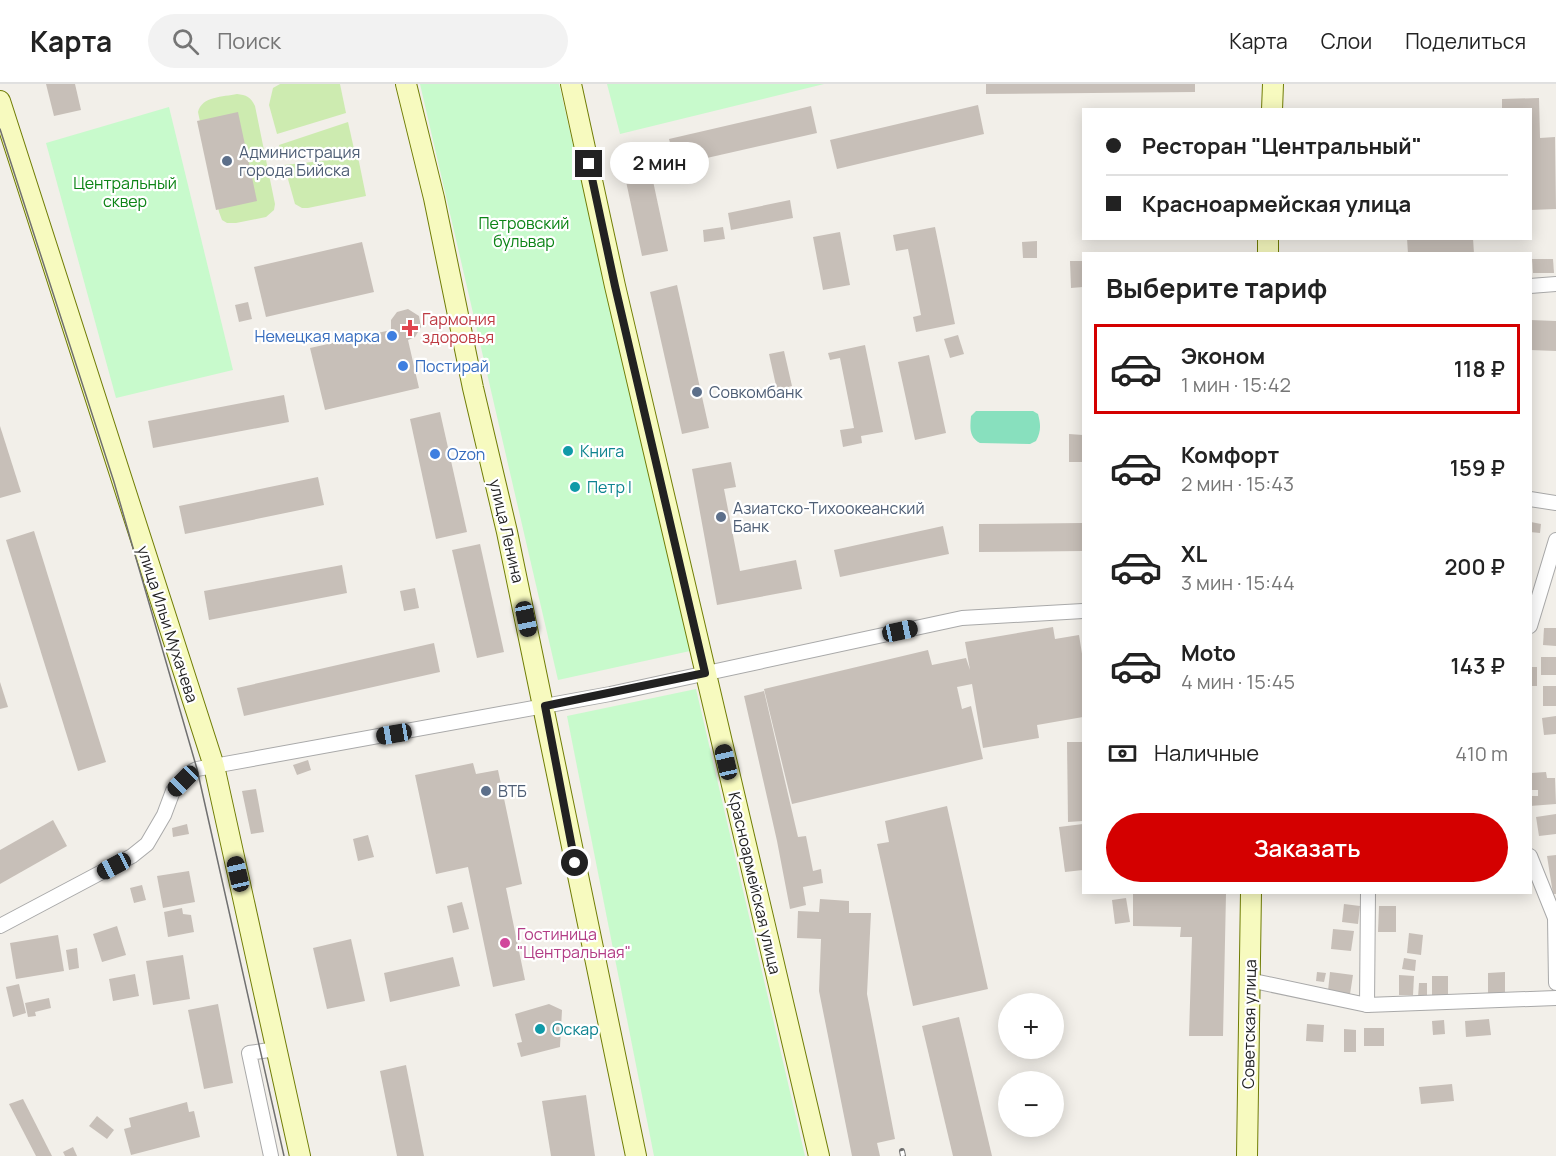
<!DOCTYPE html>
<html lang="ru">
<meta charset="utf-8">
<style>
body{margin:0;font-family:Manrope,sans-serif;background:#f2f2f2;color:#222;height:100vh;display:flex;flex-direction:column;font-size:22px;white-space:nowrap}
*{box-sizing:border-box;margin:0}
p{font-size:20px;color:#767676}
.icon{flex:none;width:33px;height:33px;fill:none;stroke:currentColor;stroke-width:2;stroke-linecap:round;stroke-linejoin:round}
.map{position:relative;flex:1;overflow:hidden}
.details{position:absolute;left:1082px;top:168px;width:450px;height:642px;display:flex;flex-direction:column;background:#fff;border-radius:0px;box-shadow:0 3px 15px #0003}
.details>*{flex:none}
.top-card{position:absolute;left:1082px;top:24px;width:450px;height:132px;border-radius:0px;box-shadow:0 3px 15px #0003;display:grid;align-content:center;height:132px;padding:0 24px;background:#fff}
.buttons{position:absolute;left:998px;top:909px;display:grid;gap:12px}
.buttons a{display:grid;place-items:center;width:66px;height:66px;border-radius:50%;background:#fff;box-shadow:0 3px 15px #0003;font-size:30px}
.end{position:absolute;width:27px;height:27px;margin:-14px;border:8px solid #222;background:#fff;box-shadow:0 0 0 3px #fff}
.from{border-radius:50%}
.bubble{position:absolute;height:42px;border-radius:21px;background:#fff;box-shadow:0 3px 15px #0003;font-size:20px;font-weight:600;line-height:42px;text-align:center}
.car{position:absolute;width:18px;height:36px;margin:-18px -9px;border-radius:8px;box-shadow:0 0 4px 2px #0007;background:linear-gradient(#222 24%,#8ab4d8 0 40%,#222 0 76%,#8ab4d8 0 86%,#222 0)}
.top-card b{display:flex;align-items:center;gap:21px;height:57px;font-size:22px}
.top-card b+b{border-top:2px solid #e0e0e0}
.top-card i{width:15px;height:15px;background:#222}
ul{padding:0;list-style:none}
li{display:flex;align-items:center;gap:18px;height:90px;margin:0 12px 9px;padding:0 12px;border:3px solid transparent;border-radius:0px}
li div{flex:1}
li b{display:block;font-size:22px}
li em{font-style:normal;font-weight:600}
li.selected{border-color:#d40000}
li>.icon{width:54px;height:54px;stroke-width:1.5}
h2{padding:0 24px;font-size:27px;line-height:72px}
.pay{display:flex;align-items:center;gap:15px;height:66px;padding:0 24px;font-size:22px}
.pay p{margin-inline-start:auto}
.primary-button{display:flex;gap:12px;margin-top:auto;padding:12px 24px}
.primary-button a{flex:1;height:69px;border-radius:36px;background:#d40000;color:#fff;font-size:24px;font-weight:600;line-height:69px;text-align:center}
header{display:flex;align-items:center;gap:36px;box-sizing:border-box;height:84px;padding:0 30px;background:#fff;border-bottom:2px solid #e0e0e0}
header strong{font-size:28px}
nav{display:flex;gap:33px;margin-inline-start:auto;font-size:21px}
.search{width:420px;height:54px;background:#f2f2f2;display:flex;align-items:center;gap:15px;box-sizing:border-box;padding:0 21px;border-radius:33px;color:#767676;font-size:22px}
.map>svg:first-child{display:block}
.grass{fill:#cdebb0}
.park{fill:#c8facc}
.pitch{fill:#88e0be}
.building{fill:#c7bfb8}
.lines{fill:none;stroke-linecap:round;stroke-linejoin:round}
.street-casing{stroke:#a9a9a9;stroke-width:16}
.secondary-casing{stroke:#707d05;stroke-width:22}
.street{stroke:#fff;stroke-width:14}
.secondary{stroke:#f7fabf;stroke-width:20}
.tram{stroke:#707070;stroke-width:1.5}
.rail-casing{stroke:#707070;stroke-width:6}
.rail{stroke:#fff;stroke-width:4;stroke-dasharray:11;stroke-linecap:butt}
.route{stroke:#222;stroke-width:8}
.service-dot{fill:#5c6f8a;stroke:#fff;stroke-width:2}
.health-dot{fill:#e0444e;stroke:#fff;stroke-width:2}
.shop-dot{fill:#3f7fe0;stroke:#fff;stroke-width:2}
.culture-dot{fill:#0f9aa8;stroke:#fff;stroke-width:2}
.hotel-dot{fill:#d1479c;stroke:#fff;stroke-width:2}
.labels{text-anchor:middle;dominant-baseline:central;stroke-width:4.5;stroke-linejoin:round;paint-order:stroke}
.service-label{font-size:16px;fill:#4e5e75;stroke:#fff;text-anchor:start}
.park-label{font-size:16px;fill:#0c8416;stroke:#fff}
.health-label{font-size:16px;fill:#be3a42;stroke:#fff;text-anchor:start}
.shop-label{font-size:16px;fill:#366cbe;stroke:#fff;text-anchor:start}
.culture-label{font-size:16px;fill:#0d838f;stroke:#fff;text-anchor:start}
.street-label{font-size:16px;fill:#222;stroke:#fff}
.hotel-label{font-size:16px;fill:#b23c85;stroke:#fff;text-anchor:start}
</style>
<header>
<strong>Карта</strong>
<div class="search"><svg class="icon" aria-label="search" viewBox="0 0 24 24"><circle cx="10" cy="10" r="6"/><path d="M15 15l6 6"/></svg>Поиск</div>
<nav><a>Карта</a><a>Слои</a><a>Поделиться</a></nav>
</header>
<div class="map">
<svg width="1556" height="1072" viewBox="0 0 1556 1072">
<rect width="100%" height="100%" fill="#f2efe9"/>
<g class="grass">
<polygon points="340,0 346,29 277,50 269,21 273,4 280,0"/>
<path d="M237 10C246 11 251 13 255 22L275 120 274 126 266 133 236 139H227L222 136 219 128 198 28C202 12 223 13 237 10Z"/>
<polygon points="348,38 354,65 282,70 279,61"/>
<polygon points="358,73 366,112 308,124 302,124 295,120 284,81"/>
</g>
<g class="park">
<polygon points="420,0 559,0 690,567 558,596"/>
<polygon points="607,0 824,0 620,50"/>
<polygon points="169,23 233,286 116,314 46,59"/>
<polygon points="696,605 805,1072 654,1072 567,632"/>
</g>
<path class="pitch" d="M976 327H1033L1038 330C1041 341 1041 348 1036 357L1030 360 980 359C969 353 970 344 971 332Z"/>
<g class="building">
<polygon points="46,0 75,0 81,26 54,32"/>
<polygon points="986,0 1195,0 1195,8 986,10"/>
<polygon points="1539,14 1540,54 1555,53 1556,125 1530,126 1530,26 1502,26 1502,15"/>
<polygon points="978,21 984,50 837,85 830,56"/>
<polygon points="811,22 817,49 676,81 669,55"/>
<polygon points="238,28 257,117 216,126 197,37"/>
<polygon points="650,83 668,167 642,172 624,88"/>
<polygon points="790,116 793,134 731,146 728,129"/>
<polygon points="723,143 725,155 704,158 703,146"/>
<polygon points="935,143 955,240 916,248 913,233 921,231 908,165 896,167 893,151"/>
<polygon points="840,148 850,201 823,206 813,153"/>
<polygon points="1407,154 1473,154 1474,170 1408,170"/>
<polygon points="1037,157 1037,174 1023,174 1022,158"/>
<polygon points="362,158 374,208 266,233 254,183"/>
<polygon points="1532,175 1553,175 1554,189 1533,189"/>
<polygon points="1070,177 1083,177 1083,203 1071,204"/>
<polygon points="677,201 709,344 682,350 650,208"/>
<polygon points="248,218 252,235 239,238 235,221"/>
<polygon points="408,225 419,232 421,243 415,253 408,256 419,304 325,326 310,264 391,246 391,236 397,228"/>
<polygon points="1530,236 1556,237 1556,267 1530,266"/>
<polygon points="958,251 964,270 950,274 944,255"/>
<polygon points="865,261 883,348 861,352 862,359 843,363 840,346 854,344 840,274 830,276 828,269"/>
<polygon points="784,267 792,302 777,306 769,270"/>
<polygon points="929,271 946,349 915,356 898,278"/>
<polygon points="284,311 289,338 153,364 148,337"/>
<polygon points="440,328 467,448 436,455 410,335"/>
<polygon points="0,342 21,408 0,414"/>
<polygon points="1069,350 1083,351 1083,378 1069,378"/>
<polygon points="731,378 736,403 724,405 740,487 796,476 802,505 717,521 692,385"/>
<polygon points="318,393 324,421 185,450 179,422"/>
<polygon points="1531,438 1541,440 1540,449 1530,448"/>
<polygon points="1083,439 1083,467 979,468 979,440"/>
<polygon points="943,442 949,470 840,493 834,466"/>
<polygon points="34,447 106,678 78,687 6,456"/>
<polygon points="480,460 504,568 477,574 452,466"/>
<polygon points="342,481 347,509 209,536 204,507"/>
<polygon points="415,504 419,524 404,527 400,507"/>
<polygon points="1053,543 1055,555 1079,551 1083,576 1083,633 1037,641 1039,654 983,664 972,600 957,603 962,625 971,622 983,675 792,720 764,605 928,566 932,581 966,574 970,586 965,558"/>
<polygon points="1544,544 1556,544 1556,562 1543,561"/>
<polygon points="434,559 440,588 244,632 237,604"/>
<rect x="1541" y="573" width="15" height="18"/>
<rect x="1530" y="583" width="7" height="19"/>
<polygon points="0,598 8,623 0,625"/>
<rect x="1543" y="602" width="13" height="20"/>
<polygon points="764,607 798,753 806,752 813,787 821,785 823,799 803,803 806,821 790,825 777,757 744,612"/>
<polygon points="1556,632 1556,650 1544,651 1542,634"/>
<polygon points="1067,658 1083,658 1083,737 1068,738"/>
<polygon points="308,676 311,686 297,691 293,681"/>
<polygon points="473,679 476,690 498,686 522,800 506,804 525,896 493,903 468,783 436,790 415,691"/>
<polygon points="1546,688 1547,694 1555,694 1556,720 1530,722 1530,712 1538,712 1538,706 1532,706 1531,689"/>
<polygon points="256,705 264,748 251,750 242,707"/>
<polygon points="947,722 988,905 913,922 877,760 889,758 885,737"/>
<polygon points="1556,730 1556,750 1539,752 1536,733"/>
<polygon points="53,736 67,762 0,800 0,766"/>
<polygon points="187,740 189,750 173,753 172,744"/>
<polygon points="1083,740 1083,786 1065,788 1059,743"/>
<polygon points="368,751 374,773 358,777 353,755"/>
<polygon points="1556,771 1556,810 1553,810 1547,772"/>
<polygon points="189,787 195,818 163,824 157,792"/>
<polygon points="142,801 146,816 134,819 130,804"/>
<polygon points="1133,808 1226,810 1223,952 1189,952 1192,853 1180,853 1181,843 1133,842"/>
<polygon points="1126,814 1130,838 1115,840 1112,816"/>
<polygon points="820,815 849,817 849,829 871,829 867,910 895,1055 877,1059 880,1072 852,1072 819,907 821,855 797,854 798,827 819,828"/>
<polygon points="462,818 469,845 453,849 447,822"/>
<polygon points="1344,820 1360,822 1358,840 1342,838"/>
<polygon points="1379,822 1396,822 1396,848 1378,848"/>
<polygon points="182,824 183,830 191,831 194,848 168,853 164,828"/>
<polygon points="117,842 126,871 102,878 93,850"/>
<polygon points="1333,845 1354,847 1351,867 1331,865"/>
<polygon points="1409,849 1423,851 1421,871 1407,869"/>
<polygon points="58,851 64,887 16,895 10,859"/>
<polygon points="351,855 365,917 327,925 313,864"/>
<polygon points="77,864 79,884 69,886 66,866"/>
<polygon points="183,871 190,915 153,921 146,877"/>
<polygon points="453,873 460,902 390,918 384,889"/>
<polygon points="1404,874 1416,876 1415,887 1402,885"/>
<polygon points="1317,888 1326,889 1324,898 1316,897"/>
<polygon points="1330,888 1353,891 1350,910 1328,907"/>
<polygon points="1505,888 1505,912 1488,913 1488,889"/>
<polygon points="135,890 139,912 113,917 109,895"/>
<polygon points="1399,891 1414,892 1413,911 1399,911"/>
<rect x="1432" y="892" width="16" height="21"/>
<polygon points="1419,899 1427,899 1427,914 1418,914"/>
<polygon points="19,900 26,929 13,933 6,903"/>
<polygon points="49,914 51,924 35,928 36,932 28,933 25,919"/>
<polygon points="218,920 233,999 204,1005 188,926"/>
<polygon points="549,920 562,926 560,963 521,973 517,959 522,958 515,930"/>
<polygon points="959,933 992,1072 953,1072 922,942"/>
<polygon points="1489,935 1491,951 1466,953 1465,937"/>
<polygon points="1444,936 1445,950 1433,951 1432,937"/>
<polygon points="1307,940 1324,941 1323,958 1306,957"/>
<rect x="1364" y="944" width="20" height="18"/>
<polygon points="1344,945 1356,946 1356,968 1344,968"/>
<polygon points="406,981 424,1072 397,1072 380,987"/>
<polygon points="1452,1000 1454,1017 1421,1020 1419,1003"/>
<polygon points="586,1011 595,1072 551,1072 542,1017"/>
<polygon points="23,1015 52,1072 36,1072 9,1020"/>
<polygon points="187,1018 189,1028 194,1027 200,1053 131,1071 124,1045 131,1043 129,1034"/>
<polygon points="97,1032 114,1046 107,1055 89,1042"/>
<polygon points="73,1063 77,1072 65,1072 63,1068"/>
</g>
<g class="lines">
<defs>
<g id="street">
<polyline points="1530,202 1556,200"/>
<polyline points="1530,415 1556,419"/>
<polyline points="1530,542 1556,456"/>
<polyline points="1530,772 1555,834 1556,899"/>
<polyline points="0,842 132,772 147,760 164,731 173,707 193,687 197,685 610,610 962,534 1083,527"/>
<polyline points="1249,896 1367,921 1556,914"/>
<polyline points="1367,921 1368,808"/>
<polyline points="271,1072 249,969 276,965"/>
</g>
<g id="secondary">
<polyline points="406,0 434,114 473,304 507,448 636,1072"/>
<polyline points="571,0 615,202 819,1072"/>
<polyline points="0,17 214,682 300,1072"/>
<polyline points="1272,26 1273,0"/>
<polyline points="1268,170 1268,154"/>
<polyline points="1247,1072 1251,808"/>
</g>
</defs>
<use href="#street" class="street-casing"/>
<use href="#secondary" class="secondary-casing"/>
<use href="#street" class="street"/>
<use href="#secondary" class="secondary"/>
<polyline class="tram" points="0,45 114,398 197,685 284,1072"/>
<defs>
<polyline id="rail" points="902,1067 903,1072"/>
</defs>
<use href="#rail" class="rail-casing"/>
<use href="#rail" class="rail"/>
</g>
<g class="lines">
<polyline class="route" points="575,779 545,622 705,589 615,202 589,80"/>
</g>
<g class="service-dot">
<circle cx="227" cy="77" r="6"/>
<circle cx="697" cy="308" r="6"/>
<circle cx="721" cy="433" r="6"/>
<circle cx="486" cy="707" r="6"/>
</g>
<path class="health-dot" d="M407 235h6v6h6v6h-6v6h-6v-6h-6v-6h6z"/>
<g class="shop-dot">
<circle cx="392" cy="252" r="6"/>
<circle cx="403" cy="282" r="6"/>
<circle cx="435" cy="370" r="6"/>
</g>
<g class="culture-dot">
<circle cx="568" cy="367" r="6"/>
<circle cx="575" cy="403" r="6"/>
<circle cx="540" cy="945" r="6"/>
</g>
<circle class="hotel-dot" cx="505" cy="859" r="6"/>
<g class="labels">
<g class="service-label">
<text x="239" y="68">Администрация<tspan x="239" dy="18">города Бийска</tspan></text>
<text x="709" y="308">Совкомбанк</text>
<text x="733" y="424">Азиатско-Тихоокеанский<tspan x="733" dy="18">Банк</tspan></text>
<text x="498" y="707">ВТБ</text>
</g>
<g class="park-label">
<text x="125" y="99">Центральный<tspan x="125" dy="18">сквер</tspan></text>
<text x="524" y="139">Петровский<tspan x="524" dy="18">бульвар</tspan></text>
</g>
<g class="health-label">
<text x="422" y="235">Гармония<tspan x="422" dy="18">здоровья</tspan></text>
</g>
<g class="shop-label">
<text x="380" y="252" text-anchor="end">Немецкая марка</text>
<text x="415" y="282">Постирай</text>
<text x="447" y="370">Ozon</text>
</g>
<g class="culture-label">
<text x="580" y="367">Книга</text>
<text x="587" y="403">Петр I</text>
<text x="552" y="945">Оскар</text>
</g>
<g class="street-label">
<text transform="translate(507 447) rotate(77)">улица Ленина</text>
<text transform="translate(168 540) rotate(72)">улица Ильи Мухачева</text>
<text transform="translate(755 799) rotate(77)">Красноармейская улица</text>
<text transform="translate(1249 940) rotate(-89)">Советская улица</text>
</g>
<g class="hotel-label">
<text x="517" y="850">Гостиница<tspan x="517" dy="18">"Центральная"</tspan></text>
</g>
</g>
</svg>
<div class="buttons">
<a>+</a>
<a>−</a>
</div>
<i class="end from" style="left:575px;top:779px"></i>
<i class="end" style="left:589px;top:80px"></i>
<div class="bubble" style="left:610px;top:58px;width:99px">2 мин</div>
<i class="car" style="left:526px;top:535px;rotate:168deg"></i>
<i class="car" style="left:900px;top:547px;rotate:78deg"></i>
<i class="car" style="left:394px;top:650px;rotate:260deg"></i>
<i class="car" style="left:726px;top:678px;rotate:347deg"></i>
<i class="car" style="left:183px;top:697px;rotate:225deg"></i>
<i class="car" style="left:114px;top:782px;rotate:242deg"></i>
<i class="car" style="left:238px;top:790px;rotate:347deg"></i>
<div class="top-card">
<b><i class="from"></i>Ресторан &quot;Центральный&quot;</b>
<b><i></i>Красноармейская улица</b>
</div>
<section class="details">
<h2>Выберите тариф</h2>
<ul>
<li class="selected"><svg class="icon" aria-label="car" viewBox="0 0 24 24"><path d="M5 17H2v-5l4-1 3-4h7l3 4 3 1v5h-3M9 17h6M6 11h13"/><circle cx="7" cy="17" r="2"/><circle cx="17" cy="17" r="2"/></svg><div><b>Эконом</b><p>1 мин · 15:42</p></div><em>118 ₽</em></li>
<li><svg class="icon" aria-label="car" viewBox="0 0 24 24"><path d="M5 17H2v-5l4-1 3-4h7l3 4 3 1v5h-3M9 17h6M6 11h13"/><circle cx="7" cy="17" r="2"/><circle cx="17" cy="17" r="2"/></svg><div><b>Комфорт</b><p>2 мин · 15:43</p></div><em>159 ₽</em></li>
<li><svg class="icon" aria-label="car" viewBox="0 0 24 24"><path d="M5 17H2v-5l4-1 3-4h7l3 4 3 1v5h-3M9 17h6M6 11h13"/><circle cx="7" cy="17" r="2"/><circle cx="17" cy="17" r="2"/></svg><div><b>XL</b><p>3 мин · 15:44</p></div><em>200 ₽</em></li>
<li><svg class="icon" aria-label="car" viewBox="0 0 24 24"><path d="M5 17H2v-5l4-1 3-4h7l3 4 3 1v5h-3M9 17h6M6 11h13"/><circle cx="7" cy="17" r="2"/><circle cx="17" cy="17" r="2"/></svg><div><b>Moto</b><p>4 мин · 15:45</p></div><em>143 ₽</em></li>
</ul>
<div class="pay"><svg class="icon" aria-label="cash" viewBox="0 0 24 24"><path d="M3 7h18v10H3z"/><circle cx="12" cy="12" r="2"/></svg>Наличные<p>410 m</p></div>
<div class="primary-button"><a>Заказать</a></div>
</section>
</div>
